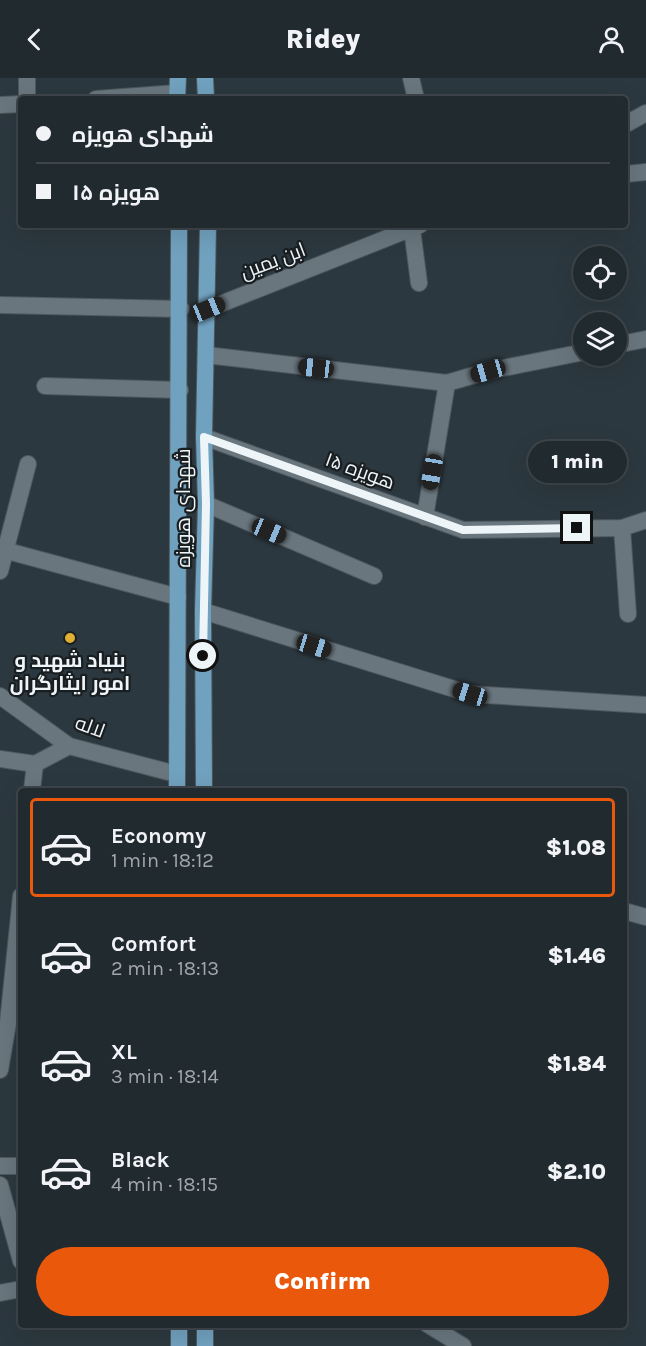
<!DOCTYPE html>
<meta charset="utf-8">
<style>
body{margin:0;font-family:Karla,Cairo,sans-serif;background:#2d363b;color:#f1f3f6;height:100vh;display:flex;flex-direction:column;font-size:22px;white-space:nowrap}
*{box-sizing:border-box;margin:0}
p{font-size:20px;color:#a2a7aa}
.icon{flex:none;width:33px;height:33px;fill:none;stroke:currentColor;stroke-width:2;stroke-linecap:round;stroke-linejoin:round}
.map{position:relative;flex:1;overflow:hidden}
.side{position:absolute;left:18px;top:710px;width:609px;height:540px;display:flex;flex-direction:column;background:#212a2f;border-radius:6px;box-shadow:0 6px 24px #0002,0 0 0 2px #3e464b}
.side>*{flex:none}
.banner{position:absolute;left:18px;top:18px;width:610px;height:132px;border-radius:6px;box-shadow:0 6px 24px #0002,0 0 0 2px #3e464b;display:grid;align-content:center;height:132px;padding:0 18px;background:#212a2f}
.buttons{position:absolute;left:573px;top:168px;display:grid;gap:12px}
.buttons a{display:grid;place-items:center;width:54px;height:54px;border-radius:50%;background:#212a2f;box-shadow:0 6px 24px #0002,0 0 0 2px #3e464b;font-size:30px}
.end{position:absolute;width:27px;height:27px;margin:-14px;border:8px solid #eef5f9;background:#111;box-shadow:0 0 0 3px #111}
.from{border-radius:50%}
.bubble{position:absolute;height:42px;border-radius:21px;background:#212a2f;box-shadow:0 6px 24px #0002,0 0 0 2px #3e464b;font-size:20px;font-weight:800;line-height:42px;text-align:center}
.car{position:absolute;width:18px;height:36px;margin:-18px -9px;border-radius:8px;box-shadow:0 0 4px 2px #0007;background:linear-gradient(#222 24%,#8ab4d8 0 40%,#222 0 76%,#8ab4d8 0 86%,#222 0)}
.banner b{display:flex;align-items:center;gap:21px;height:57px;font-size:22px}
.banner b+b{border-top:2px solid #3e464b}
.banner i{width:15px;height:15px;background:#f1f3f6}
ul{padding:10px 0 0;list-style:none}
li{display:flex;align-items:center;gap:18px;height:99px;margin:0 12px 9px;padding:0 6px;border:3px solid transparent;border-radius:6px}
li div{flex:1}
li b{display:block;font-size:22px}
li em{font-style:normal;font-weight:800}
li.selected{border-color:#ea580c}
li>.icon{width:54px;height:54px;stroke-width:1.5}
.button{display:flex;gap:12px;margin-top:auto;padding:12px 18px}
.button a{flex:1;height:69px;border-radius:36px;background:#ea580c;color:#fff;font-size:24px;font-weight:800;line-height:69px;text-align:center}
header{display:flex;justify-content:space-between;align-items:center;height:78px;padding:0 18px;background:#212a2f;font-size:27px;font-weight:800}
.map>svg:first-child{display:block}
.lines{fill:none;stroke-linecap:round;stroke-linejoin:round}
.minor-casing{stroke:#4d575d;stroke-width:18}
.tertiary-casing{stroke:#4d575d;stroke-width:18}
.primary-casing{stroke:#4d575d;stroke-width:18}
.minor{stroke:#69767e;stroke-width:16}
.tertiary{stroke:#69767e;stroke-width:16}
.primary{stroke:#70a1be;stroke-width:16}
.route{stroke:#eef5f9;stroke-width:8}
.poi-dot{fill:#e0b034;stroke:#191e21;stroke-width:2}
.labels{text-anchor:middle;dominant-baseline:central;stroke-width:4.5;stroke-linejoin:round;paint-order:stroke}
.street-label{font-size:20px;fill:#eef5f9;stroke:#191e21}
.poi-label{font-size:20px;font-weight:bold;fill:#eef5f9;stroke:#191e21}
</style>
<header><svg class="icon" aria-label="back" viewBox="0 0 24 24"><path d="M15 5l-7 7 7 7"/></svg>Ridey<svg class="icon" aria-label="person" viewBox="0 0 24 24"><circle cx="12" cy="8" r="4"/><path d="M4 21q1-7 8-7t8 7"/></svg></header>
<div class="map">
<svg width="646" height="1268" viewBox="0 0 646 1268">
<rect width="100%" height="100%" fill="#2c383f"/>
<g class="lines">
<defs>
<g id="minor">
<polyline points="27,0 27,21"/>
<polyline points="411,0 416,21"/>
<polyline points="96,21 177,15"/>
<polyline points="0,27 21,26"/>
<polyline points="626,96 646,94"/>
<polyline points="412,151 419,205"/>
<polyline points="616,267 646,261"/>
<polyline points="206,277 447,305 488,293 584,274"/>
<polyline points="45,308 180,312"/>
<polyline points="204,359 463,452 622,450 646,442"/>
<polyline points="206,426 374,498"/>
<polyline points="425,439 447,305"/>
<polyline points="622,450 628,536"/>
<polyline points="0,471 178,519"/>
<polyline points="0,493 28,386"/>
<polyline points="203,533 470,616 646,627"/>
<polyline points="32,712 35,686"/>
<polyline points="0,992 8,945 21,818"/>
<polyline points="0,1088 21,1088"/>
<polyline points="0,1107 21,1183"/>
<polyline points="0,1215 21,1211"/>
<polyline points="427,1246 463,1268"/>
</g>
<g id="tertiary">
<polyline points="626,46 646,35"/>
<polyline points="0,227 181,231"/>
<polyline points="208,231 420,147"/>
<polyline points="0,618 69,668 176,696"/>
<polyline points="0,681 35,686 69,668"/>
<polyline points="624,833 646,839"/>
</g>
<g id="primary">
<polyline points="205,0 206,21"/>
<polyline points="177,21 178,0"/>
<polyline points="177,712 179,147"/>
<polyline points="204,712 203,533 206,426 204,359 208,147"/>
<polyline points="179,1246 179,1268"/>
<polyline points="205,1246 205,1268"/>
</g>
</defs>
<use href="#minor" class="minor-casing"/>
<use href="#tertiary" class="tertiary-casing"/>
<use href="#primary" class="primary-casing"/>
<use href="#minor" class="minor"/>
<use href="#tertiary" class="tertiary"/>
<use href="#primary" class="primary"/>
</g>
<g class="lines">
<polyline class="route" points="203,578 206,426 204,359 463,452 577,450"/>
</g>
<circle class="poi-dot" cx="70" cy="560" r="6"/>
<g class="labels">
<g class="street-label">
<text transform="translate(273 183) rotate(-21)">ابن یمین</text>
<text transform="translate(360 393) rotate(20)">هویزه ۱۵</text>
<text transform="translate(183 430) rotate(-90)">شهدای هویزه</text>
<text transform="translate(90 649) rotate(20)">لاله</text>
</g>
<g class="poi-label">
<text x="70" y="582">بنیاد شهید و<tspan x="70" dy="23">امور ایثارگران</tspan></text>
</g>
</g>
</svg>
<div class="buttons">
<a><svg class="icon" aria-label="locate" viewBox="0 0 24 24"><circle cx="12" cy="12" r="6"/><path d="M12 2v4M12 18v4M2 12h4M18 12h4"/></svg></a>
<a><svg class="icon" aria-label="layers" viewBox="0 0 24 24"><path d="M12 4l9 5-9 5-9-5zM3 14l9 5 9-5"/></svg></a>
</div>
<i class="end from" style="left:203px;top:578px"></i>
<i class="end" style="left:577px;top:450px"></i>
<div class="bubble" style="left:528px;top:363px;width:99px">1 min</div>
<i class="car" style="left:208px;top:231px;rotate:68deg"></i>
<i class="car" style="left:316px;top:290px;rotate:276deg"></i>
<i class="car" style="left:488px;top:293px;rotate:254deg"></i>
<i class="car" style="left:432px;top:394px;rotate:190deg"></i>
<i class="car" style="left:269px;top:453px;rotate:113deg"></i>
<i class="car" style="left:314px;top:568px;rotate:107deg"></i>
<i class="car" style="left:470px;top:616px;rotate:287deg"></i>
<div class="banner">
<b><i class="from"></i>شهدای هویزه</b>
<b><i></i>هویزه ۱۵</b>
</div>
<section class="side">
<ul>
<li class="selected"><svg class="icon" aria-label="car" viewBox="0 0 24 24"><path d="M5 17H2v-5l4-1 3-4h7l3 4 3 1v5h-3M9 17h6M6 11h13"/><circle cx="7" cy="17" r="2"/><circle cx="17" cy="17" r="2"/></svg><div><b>Economy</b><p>1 min · 18:12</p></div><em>$1.08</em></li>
<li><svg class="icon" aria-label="car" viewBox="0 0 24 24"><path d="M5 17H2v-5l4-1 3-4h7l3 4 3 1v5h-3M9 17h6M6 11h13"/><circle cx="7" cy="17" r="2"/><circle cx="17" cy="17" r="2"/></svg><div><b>Comfort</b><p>2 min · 18:13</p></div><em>$1.46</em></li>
<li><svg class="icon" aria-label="car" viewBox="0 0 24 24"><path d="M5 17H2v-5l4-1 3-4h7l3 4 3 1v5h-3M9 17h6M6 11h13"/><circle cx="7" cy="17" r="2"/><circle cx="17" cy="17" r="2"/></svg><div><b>XL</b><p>3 min · 18:14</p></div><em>$1.84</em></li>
<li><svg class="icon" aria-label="car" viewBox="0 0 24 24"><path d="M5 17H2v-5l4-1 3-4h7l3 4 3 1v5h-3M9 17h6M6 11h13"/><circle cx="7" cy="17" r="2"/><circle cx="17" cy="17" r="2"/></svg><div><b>Black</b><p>4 min · 18:15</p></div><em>$2.10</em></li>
</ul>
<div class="button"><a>Confirm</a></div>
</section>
</div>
